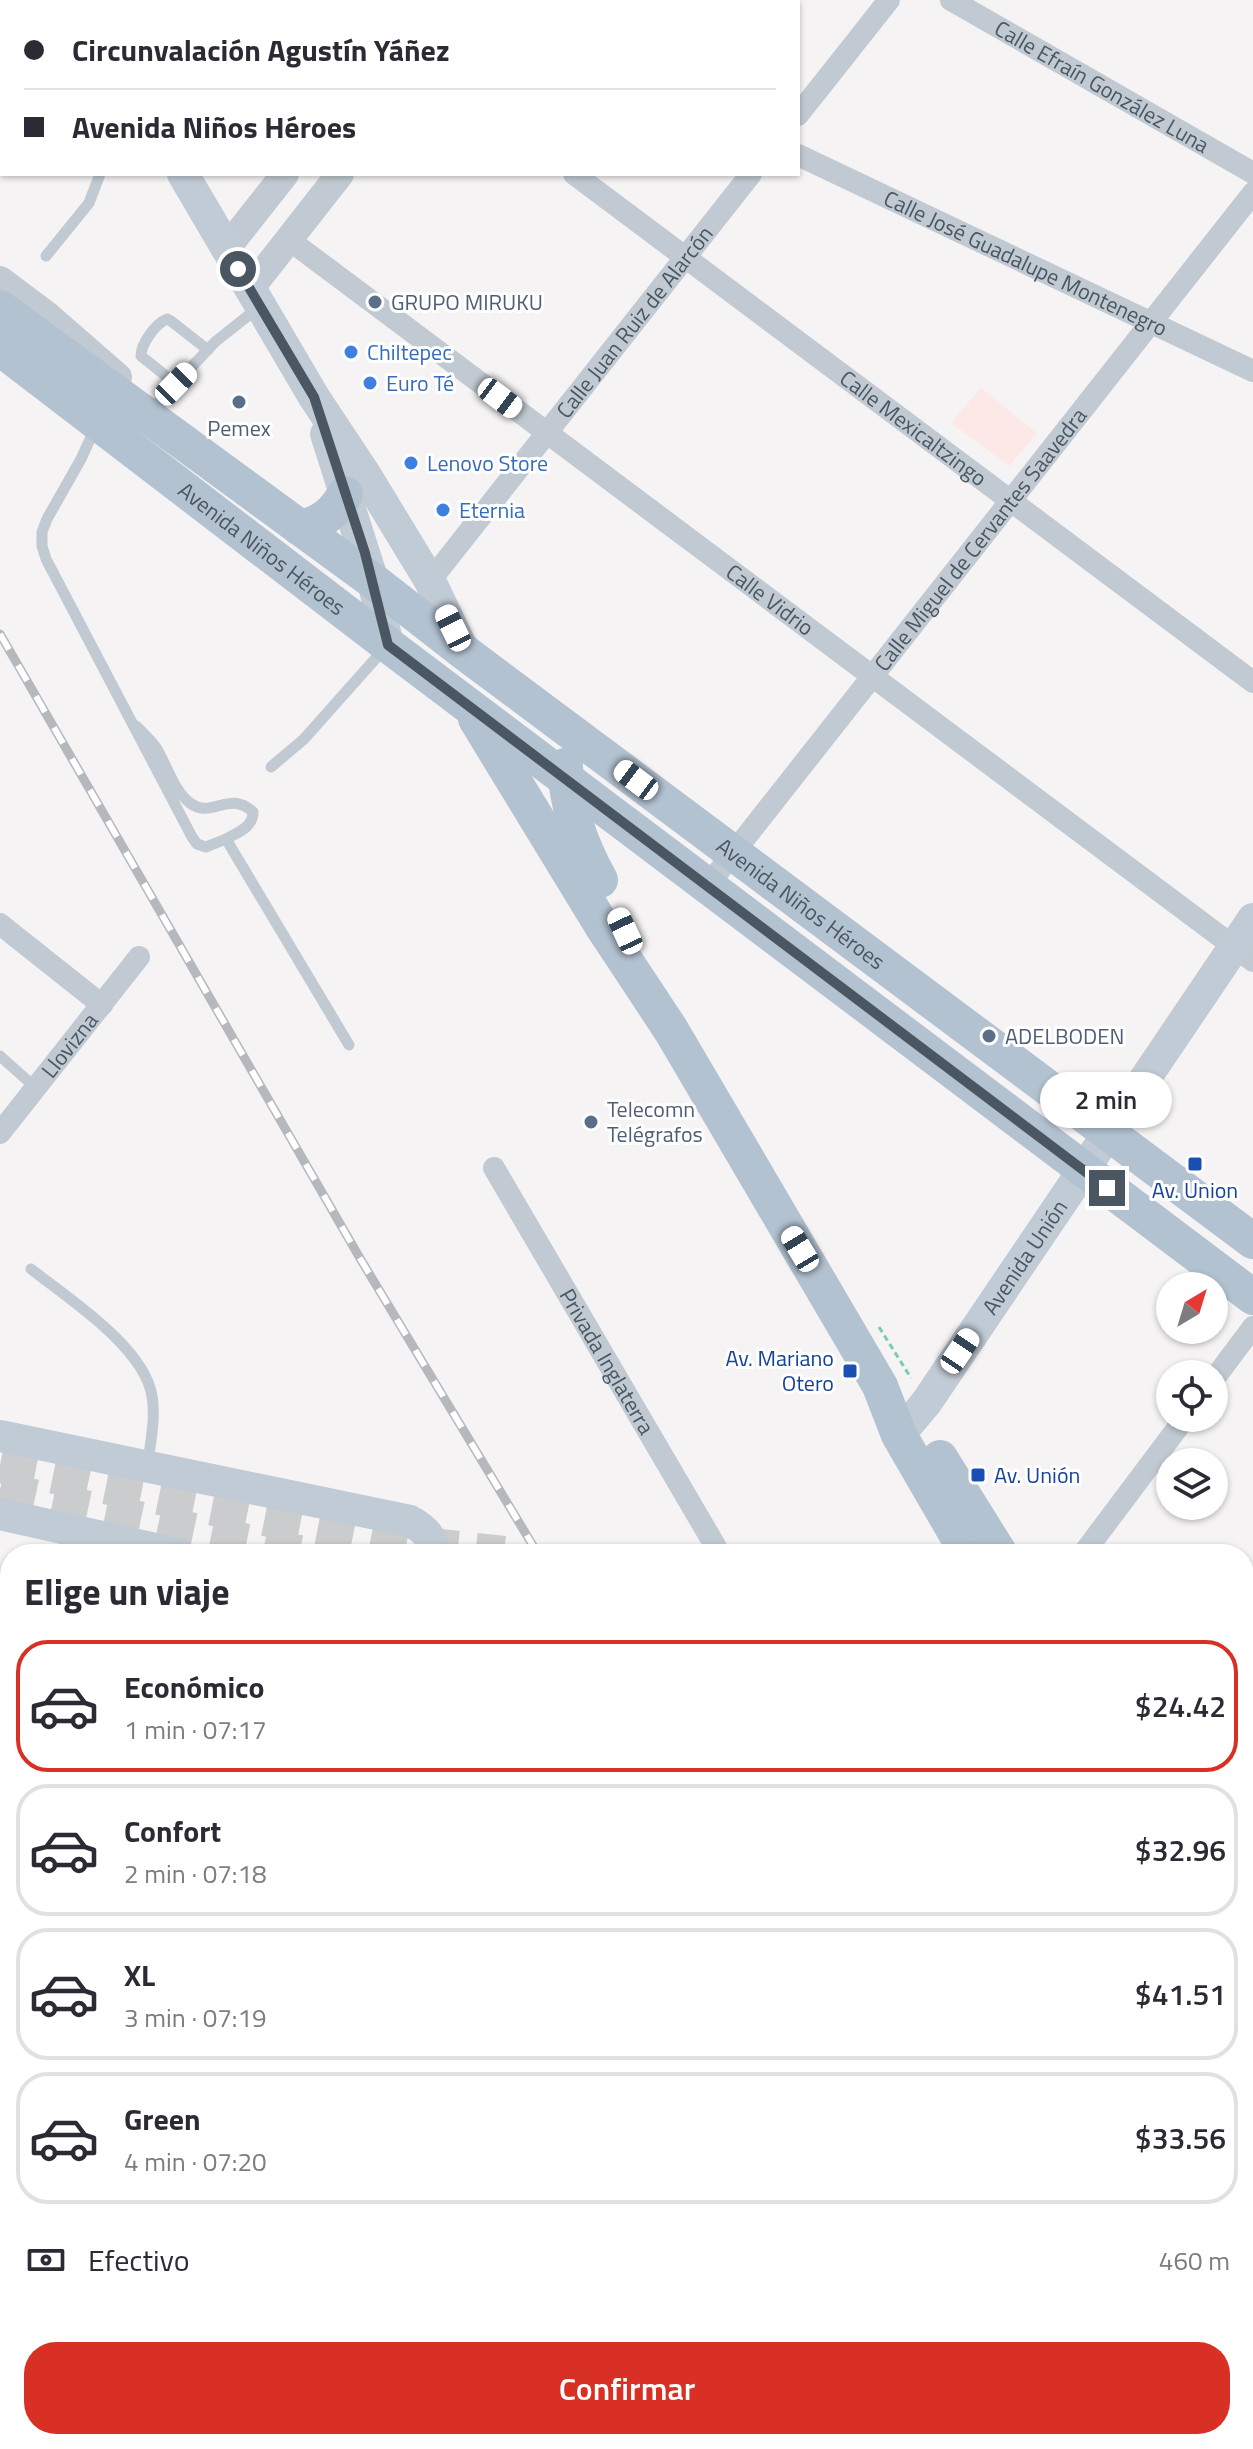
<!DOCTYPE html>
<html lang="es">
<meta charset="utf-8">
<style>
body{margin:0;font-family:"Titillium Web",sans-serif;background:#f2f2f3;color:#2b2b33;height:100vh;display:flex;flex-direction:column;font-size:30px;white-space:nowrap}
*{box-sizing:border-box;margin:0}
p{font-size:26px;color:#7c7c81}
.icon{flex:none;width:44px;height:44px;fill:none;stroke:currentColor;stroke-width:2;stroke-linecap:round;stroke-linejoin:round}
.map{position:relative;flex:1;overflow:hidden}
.panel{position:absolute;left:0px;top:1544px;width:1254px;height:906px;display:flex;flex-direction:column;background:#fff;border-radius:32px 32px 0 0;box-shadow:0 2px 6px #0004}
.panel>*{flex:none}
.top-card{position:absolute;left:0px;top:0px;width:800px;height:176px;box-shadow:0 2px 6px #0004;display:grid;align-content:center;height:176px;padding:0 24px;background:#fff}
.needle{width:52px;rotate:38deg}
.controls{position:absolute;left:1156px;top:1272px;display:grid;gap:16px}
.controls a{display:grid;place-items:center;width:72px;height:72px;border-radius:50%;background:#fff;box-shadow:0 2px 6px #0004;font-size:40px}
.end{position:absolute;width:36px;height:36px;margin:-18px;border:10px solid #4a5661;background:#fff;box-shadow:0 0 0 4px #fff}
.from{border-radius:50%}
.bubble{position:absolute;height:56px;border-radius:28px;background:#fff;box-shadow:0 2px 6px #0004;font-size:26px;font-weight:600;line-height:56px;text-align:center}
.car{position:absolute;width:24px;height:48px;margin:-24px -12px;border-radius:10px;box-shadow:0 0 6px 2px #0007;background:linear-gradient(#fff 24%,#345 0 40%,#fff 0 76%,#345 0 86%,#fff 0)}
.top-card b{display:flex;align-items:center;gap:28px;height:76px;font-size:30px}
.top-card b+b{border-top:2px solid #e1e1e2}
.top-card i{width:20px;height:20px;background:#2b2b33}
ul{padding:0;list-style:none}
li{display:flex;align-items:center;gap:24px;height:132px;margin:0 16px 12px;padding:0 8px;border:4px solid #e1e1e2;border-radius:32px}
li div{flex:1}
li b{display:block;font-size:30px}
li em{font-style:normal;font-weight:600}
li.selected{border-color:#d93025}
li>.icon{width:72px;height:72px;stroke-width:1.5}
h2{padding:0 24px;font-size:36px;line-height:96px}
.pay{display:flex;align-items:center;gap:20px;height:88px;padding:0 24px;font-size:30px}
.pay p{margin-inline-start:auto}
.cta{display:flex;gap:16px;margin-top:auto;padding:16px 24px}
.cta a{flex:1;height:92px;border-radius:32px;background:#d93025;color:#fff;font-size:32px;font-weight:600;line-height:92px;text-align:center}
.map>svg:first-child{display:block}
.medical{fill:#fce8e6}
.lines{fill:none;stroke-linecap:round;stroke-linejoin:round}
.primary-tunnel{stroke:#caccce;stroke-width:36;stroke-dasharray:36 18;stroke-linecap:butt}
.path{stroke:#7ad0a6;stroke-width:3;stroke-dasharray:6 4;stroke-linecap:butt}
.service{stroke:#c1cad2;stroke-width:11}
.minor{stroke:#c1cad2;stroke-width:22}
.tertiary{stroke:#c1cad2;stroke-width:28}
.secondary{stroke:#c1cbd6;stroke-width:32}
.primary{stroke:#b3c2d1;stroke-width:36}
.rail-casing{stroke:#b5b8bd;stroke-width:9}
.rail{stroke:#fff;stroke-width:6;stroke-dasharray:18;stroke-linecap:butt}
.route{stroke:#4a5661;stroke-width:10}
.service-dot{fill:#5c6f8a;stroke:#fff;stroke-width:3}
.shop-dot{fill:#3f7fe0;stroke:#fff;stroke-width:3}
.transit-dot{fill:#1a4fb4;stroke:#fff;stroke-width:3}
.labels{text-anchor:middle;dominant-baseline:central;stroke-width:6;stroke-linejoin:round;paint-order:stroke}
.street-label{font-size:22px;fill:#4a5661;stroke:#fff}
.service-label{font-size:22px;fill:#4e5e75;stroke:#fff;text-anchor:start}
.shop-label{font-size:22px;fill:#366cbe;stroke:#fff;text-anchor:start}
.transit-label{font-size:22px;fill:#164399;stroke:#fff}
</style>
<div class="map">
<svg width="1253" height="2449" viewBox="0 0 1253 2449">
<rect width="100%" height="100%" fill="#f5f3f3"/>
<polygon class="medical" points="981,388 1037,433 1009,466 951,423"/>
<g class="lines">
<g class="primary-tunnel">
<polyline points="0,1465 443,1554"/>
<polyline points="0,1490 304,1554"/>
<polyline points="422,1545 504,1554"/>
<polyline points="1244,1750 1253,1752"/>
</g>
<g class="path">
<polyline points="369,0 372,2"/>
<polyline points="879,1327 911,1378"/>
<polyline points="1246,2092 1253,2104"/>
</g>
<g class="service">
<polyline points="46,256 89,203 100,174"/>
<path d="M176 384 141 356C141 344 155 324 167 319L171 321 208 350"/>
<polyline points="150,411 215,342 259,307"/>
<polyline points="96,426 81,459 47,519 42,532 42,546 46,559 192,837 197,844 206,847 226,839 349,1045"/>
<path d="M136 726C144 734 151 740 157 749 167 766 174 791 190 803 212 820 229 789 253 812 253 827 239 832 226 839"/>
<polyline points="271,767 304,739 385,648"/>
<polyline points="0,1056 36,1088"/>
<path d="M31 1269C69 1299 144 1347 152 1396 156 1418 150 1443 148 1464"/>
<polyline points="904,2440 909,2449"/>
<polyline points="941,2449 956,2440"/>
</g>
<g class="minor">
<polyline points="343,0 346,2"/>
<polyline points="576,0 579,2"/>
<path id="s1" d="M951 0 1253 173"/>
<polyline points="798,115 889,0"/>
<path id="s2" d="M798 155 1253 371"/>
<path id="s3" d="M574 174 1253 682"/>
<path id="s4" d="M288 239 1253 961"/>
<path id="s5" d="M430 581 751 174"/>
<path id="s6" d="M708 885 1253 193"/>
<polyline points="0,924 102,1005"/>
<path id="s7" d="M0 1133 139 957"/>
<path id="s8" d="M494 1168 720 1554"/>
<polyline points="1214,1379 1253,1327"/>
<polyline points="1083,1554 1185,1418"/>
<polyline points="0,2239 10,2256"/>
<polyline points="0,2288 10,2282"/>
<polyline points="0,2361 10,2355"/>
<polyline points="119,2440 124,2449"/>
<polyline points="274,2440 279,2449"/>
</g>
<g class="tertiary">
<polyline points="422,2 423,0"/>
<polyline points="474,2 475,0"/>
<polyline points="226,249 285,174"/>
<polyline points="0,280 48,316 118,377"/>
<polyline points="250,289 340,174"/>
</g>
<g class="secondary">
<polyline points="83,0 85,2"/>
<polyline points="183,174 314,397 365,474 430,581 464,652"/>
<polyline points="326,434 373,581 388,645"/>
<path id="s9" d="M899 1435 926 1403 1253 919"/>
<path d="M0 1436 410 1521C425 1529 432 1537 435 1554"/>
<polyline points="0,1514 178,1554"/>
</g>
<g class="primary">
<path id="s10" d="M0 308 373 581 464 652 1253 1241"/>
<path id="s11" d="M0 348 388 645 1253 1297"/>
<path d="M300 528C321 523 334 514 345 494"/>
<polyline points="476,719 601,924 671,1030 880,1386 899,1435 968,1554"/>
<path d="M565 766C567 808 580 844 600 880"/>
<polyline points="940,1458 1000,1554"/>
<polyline points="1244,1724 1253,1726"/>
<polyline points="1244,1798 1253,1800"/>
<polyline points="1244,1964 1253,1980"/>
<polyline points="1244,2050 1253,2066"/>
</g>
<defs>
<g id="rail">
<polyline points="0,634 361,1260 538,1554"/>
<polyline points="0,2079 10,2079"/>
<polyline points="1244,2217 1253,2233"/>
<polyline points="1244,2259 1253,2275"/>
<polyline points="1244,2296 1253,2311"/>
<polyline points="1244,2335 1253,2350"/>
<polyline points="1244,2375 1253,2391"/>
<polyline points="1244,2414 1253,2429"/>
<polyline points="1017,2440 1022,2449"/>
<polyline points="1040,2440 1046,2449"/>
<polyline points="1212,2440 1217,2449"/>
<polyline points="1236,2440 1242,2449"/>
</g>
</defs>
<use href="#rail" class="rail-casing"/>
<use href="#rail" class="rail"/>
</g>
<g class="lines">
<polyline class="route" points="238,269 314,397 365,553 388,645 1107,1188"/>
</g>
<g class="service-dot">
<circle cx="375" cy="302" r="8"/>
<circle cx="239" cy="402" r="8"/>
<circle cx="989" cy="1036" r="8"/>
<circle cx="591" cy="1122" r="8"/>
</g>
<g class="shop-dot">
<circle cx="351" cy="352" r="8"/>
<circle cx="370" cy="383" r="8"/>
<circle cx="411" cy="463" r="8"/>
<circle cx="443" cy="510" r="8"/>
</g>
<g class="transit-dot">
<rect x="1187" y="1156" width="16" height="16" rx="4"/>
<rect x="842" y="1363" width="16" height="16" rx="4"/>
<rect x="970" y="1467" width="16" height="16" rx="4"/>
</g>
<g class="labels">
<g class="street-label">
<text stroke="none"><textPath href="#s1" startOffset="174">Calle Efraín González Luna</textPath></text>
<text stroke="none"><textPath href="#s2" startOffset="252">Calle José Guadalupe Montenegro</textPath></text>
<text stroke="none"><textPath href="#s5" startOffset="330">Calle Juan Ruiz de Alarcón</textPath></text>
<text stroke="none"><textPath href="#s3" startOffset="424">Calle Mexicaltzingo</textPath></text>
<text stroke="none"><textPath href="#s6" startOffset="440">Calle Miguel de Cervantes Saavedra</textPath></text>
<text stroke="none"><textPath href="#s11" startOffset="330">Avenida Niños Héroes</textPath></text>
<text stroke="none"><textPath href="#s4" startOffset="602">Calle Vidrio</textPath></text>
<text stroke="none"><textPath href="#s10" startOffset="998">Avenida Niños Héroes</textPath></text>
<text stroke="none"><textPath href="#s7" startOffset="112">Llovizna</textPath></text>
<text stroke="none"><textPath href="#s9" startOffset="218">Avenida Unión</textPath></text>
<text stroke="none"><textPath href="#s8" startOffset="224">Privada Inglaterra</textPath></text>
</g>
<g class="service-label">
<text x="391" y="302">GRUPO MIRUKU</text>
<text x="239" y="428" text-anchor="middle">Pemex</text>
<text x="1005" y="1036">ADELBODEN</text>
<text x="607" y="1109">Telecomn<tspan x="607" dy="25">Telégrafos</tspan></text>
</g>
<g class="shop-label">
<text x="367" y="352">Chiltepec</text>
<text x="386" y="383">Euro Té</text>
<text x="427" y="463">Lenovo Store</text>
<text x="459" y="510">Eternia</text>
</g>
<g class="transit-label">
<text x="1195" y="1190">Av. Union</text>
<text x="834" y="1358" text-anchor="end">Av. Mariano<tspan x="834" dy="25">Otero</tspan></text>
<text x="994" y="1475" text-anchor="start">Av. Unión</text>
</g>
</g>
</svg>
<div class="controls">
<a><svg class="needle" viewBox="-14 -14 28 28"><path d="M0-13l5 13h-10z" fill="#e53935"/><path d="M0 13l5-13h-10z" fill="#7c7c81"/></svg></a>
<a><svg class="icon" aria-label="locate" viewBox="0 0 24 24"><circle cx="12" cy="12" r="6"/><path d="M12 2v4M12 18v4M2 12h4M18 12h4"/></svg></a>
<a><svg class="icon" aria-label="layers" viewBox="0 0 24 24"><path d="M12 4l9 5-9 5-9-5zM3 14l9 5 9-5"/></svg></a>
</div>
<i class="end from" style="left:238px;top:269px"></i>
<i class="end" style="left:1107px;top:1188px"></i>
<div class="bubble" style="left:1040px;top:1072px;width:132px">2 min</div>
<i class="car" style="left:176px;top:384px;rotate:44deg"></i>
<i class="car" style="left:500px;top:398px;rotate:127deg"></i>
<i class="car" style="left:453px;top:628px;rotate:334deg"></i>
<i class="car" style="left:636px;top:780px;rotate:307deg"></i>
<i class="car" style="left:625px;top:931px;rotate:335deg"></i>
<i class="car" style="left:800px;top:1249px;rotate:329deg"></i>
<i class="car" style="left:960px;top:1351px;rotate:34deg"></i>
<div class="top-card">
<b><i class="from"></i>Circunvalación Agustín Yáñez</b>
<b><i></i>Avenida Niños Héroes</b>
</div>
<section class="panel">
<h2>Elige un viaje</h2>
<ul>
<li class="selected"><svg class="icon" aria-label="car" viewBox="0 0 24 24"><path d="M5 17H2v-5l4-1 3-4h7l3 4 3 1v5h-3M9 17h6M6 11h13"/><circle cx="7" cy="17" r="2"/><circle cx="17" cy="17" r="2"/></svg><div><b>Económico</b><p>1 min · 07:17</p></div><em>$24.42</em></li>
<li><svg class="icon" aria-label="car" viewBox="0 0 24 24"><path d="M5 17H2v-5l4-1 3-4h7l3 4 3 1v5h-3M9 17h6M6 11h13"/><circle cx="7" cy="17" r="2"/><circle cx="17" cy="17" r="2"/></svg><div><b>Confort</b><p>2 min · 07:18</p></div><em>$32.96</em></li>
<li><svg class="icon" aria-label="car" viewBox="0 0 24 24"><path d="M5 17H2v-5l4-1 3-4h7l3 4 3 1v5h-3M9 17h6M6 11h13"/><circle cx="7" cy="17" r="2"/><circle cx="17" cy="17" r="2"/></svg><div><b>XL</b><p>3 min · 07:19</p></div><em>$41.51</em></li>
<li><svg class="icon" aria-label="car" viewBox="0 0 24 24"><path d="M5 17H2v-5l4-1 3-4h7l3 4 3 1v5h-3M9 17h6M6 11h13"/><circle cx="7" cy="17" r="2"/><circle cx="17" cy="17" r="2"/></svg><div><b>Green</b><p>4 min · 07:20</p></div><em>$33.56</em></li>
</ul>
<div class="pay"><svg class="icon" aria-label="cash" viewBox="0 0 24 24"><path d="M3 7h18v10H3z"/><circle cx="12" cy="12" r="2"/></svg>Efectivo<p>460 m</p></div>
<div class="cta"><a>Confirmar</a></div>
</section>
</div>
